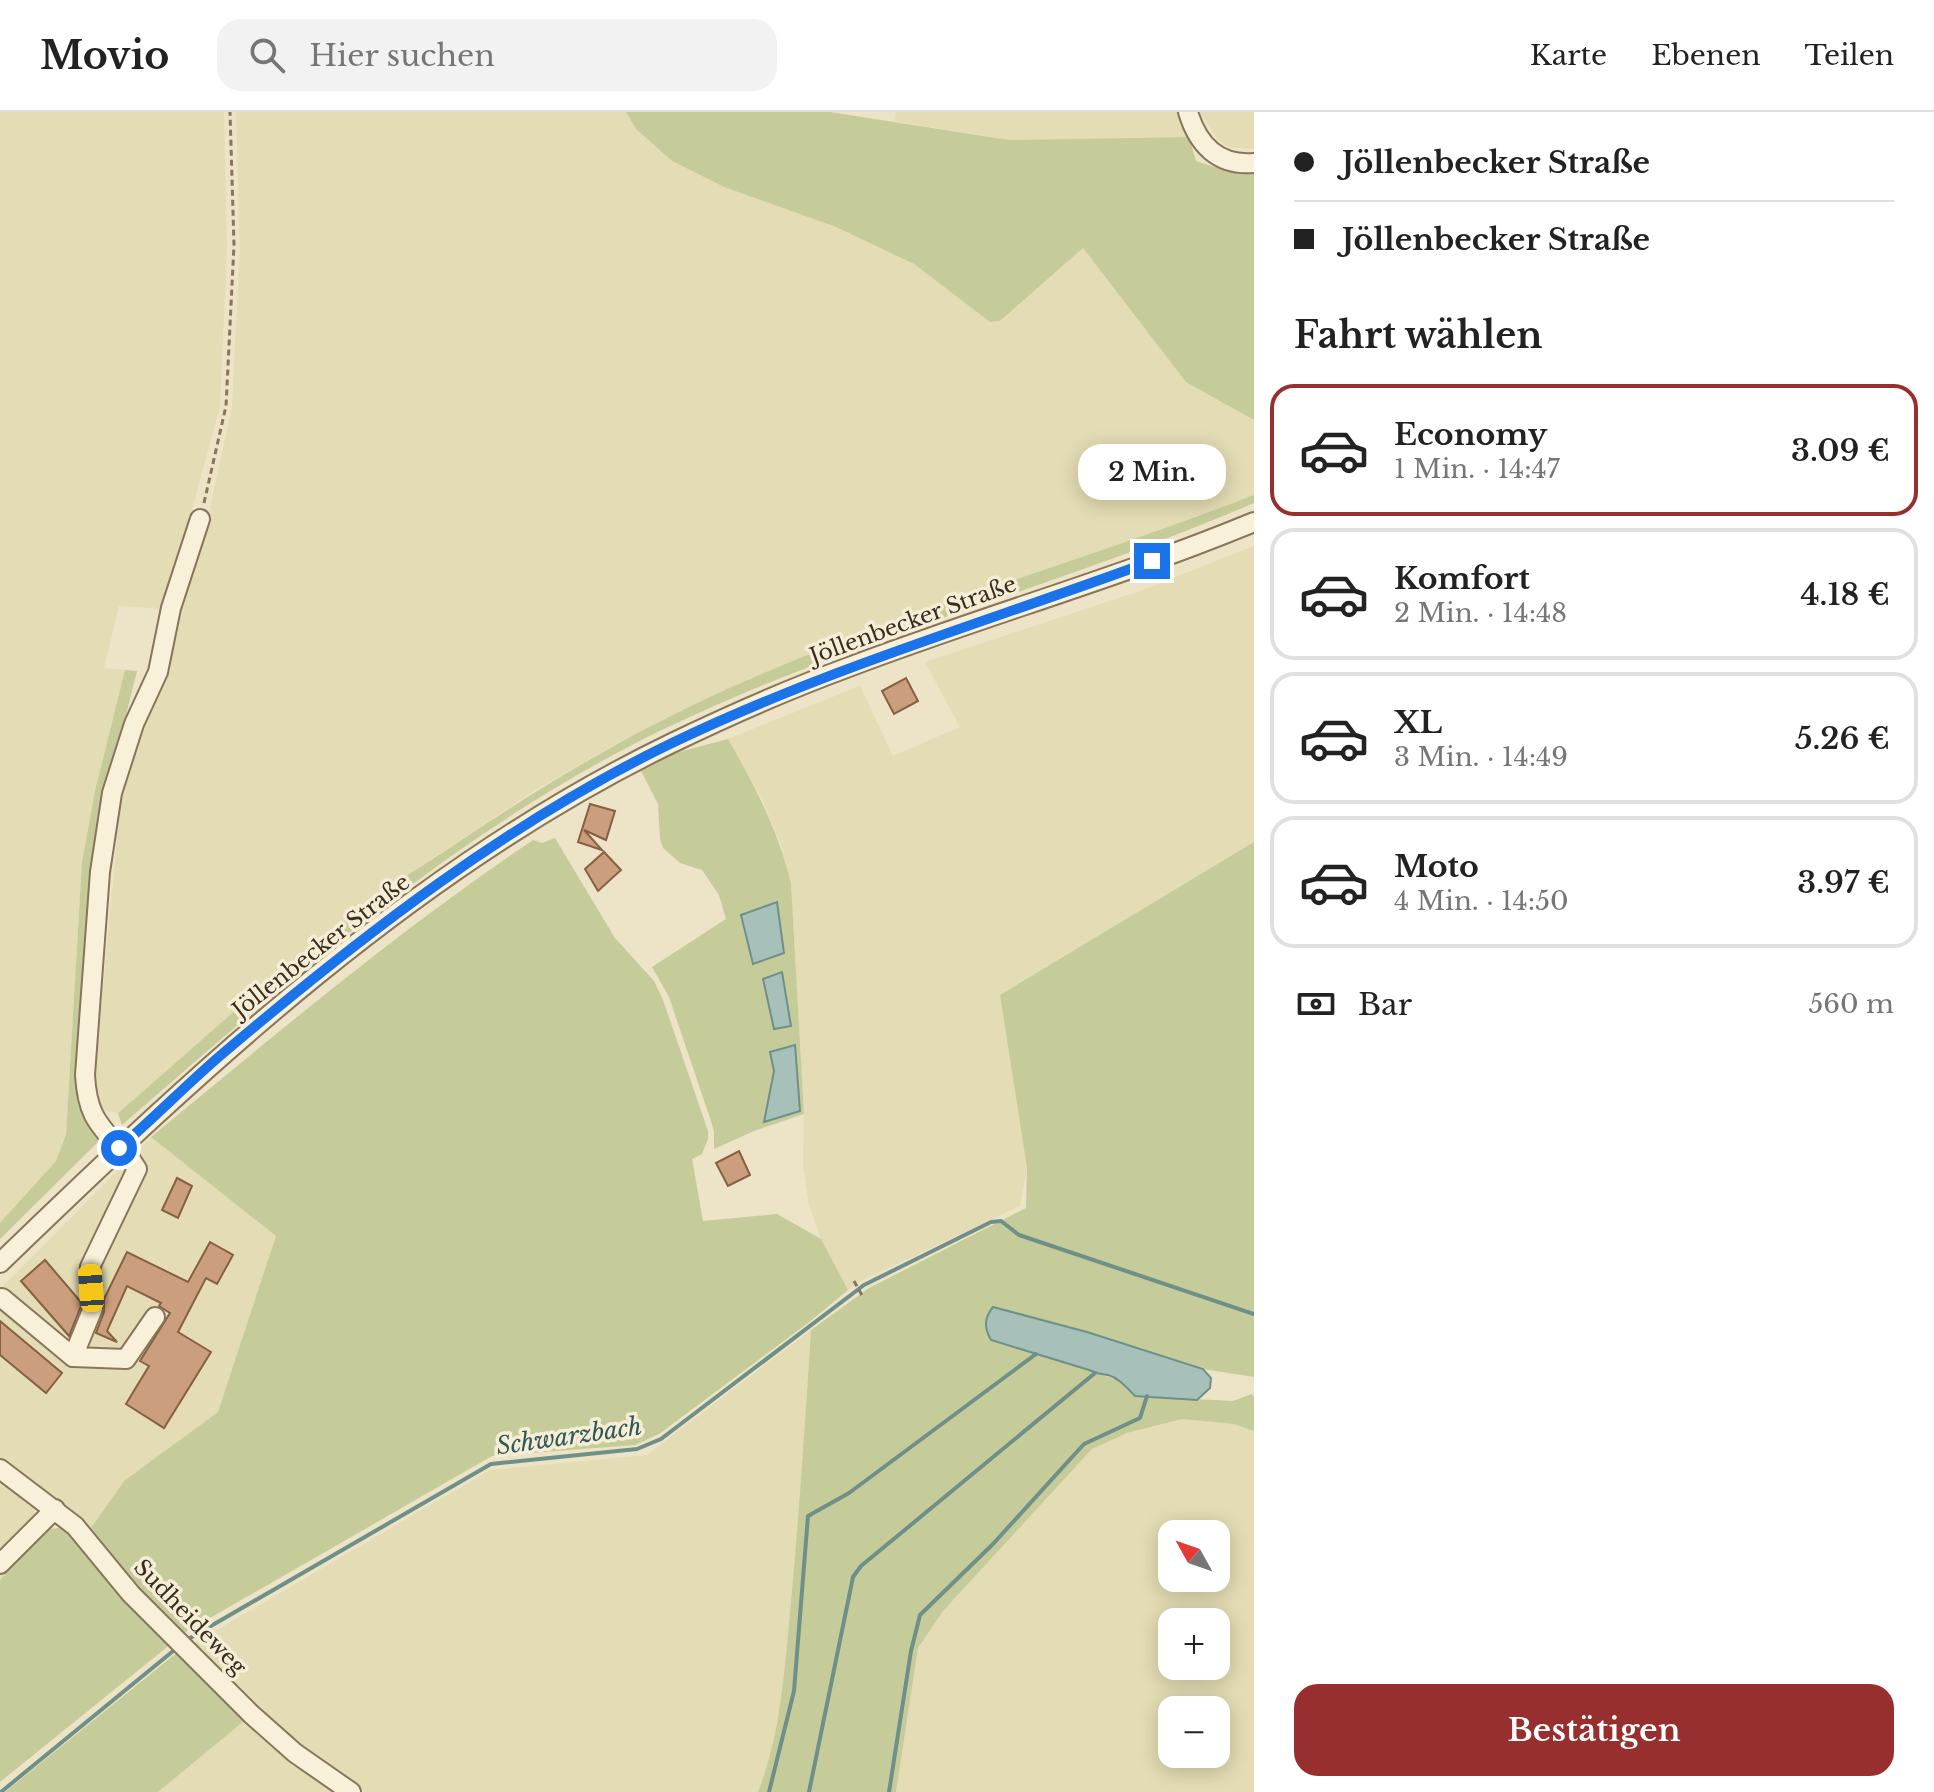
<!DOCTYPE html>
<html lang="de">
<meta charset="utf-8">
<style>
body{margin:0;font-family:"Libre Baskerville",serif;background:#f2f2f2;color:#222;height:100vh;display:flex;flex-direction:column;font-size:30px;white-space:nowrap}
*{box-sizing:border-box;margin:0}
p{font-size:26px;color:#767676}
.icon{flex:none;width:44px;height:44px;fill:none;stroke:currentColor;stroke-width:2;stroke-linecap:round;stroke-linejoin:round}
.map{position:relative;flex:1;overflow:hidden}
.sheet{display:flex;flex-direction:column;background:#fff;width:680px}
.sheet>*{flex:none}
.hud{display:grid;align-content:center;height:176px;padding:0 40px;background:#fff}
.needle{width:52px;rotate:310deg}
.fabs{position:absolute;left:1158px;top:1408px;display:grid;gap:16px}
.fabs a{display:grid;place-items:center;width:72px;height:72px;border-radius:16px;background:#fff;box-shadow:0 4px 20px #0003;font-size:40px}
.end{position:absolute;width:36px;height:36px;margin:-18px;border:10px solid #1a73e8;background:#fff;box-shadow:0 0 0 4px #fff}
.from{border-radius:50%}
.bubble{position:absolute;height:56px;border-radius:24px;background:#fff;box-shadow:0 4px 20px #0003;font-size:26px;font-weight:600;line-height:56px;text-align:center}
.car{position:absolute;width:24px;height:48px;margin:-24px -12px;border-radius:10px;box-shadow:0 0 6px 2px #0007;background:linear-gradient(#f5c518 24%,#345 0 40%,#f5c518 0 76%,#345 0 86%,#f5c518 0)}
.hud b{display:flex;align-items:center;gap:28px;height:76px;font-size:30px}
.hud b+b{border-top:2px solid #e0e0e0}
.hud i{width:20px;height:20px;background:#222}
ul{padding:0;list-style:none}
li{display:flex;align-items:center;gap:24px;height:132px;margin:0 16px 12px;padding:0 24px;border:4px solid #e0e0e0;border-radius:24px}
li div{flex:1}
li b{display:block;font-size:30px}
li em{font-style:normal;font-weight:600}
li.selected{border-color:#962f2d}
li>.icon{width:72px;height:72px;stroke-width:1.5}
h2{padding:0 40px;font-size:36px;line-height:96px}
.pay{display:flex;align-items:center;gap:20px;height:88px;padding:0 40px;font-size:30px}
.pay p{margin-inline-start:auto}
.button{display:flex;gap:16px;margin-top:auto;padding:16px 40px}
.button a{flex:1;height:92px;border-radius:24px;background:#962f2d;color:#fff;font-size:32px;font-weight:600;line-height:92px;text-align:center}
header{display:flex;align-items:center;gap:48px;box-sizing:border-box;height:112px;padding:0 40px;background:#fff;border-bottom:2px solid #e0e0e0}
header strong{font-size:38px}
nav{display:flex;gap:44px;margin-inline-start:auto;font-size:28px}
.search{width:560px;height:72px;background:#f2f2f2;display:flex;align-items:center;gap:20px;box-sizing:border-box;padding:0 28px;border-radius:24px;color:#767676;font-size:30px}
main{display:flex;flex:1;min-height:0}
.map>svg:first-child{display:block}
.farmland{fill:#e3dcb4;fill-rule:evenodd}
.green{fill:#c5cc9a}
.water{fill:#a7c1ba;stroke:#6e9088;stroke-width:2}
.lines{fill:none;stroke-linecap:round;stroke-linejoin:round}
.stream{stroke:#6e9088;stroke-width:4}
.building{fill:#cb9f7d;stroke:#875f42;stroke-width:2}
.minor-casing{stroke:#88755c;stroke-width:22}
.path{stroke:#88755c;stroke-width:3;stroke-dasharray:6 4;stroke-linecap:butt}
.minor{stroke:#f8f0d9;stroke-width:18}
.route{stroke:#1a73e8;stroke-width:10}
.labels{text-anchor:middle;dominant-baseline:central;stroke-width:7;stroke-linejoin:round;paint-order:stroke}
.street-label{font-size:22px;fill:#392c20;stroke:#f5edd6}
.water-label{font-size:24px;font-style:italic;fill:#2f5857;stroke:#f5edd6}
</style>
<header>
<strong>Movio</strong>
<div class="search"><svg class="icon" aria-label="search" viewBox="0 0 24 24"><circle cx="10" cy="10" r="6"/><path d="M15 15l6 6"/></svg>Hier suchen</div>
<nav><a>Karte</a><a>Ebenen</a><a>Teilen</a></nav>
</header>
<main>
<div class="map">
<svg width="1254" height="1680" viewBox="0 0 1254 1680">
<rect width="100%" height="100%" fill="#ede3c6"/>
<g class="farmland">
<polygon points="0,0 224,0 227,134 220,294 165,497 119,494 104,556 125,558 95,679 82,750 66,1023 56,1049 0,1111"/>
<polygon points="236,0 626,0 636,17 672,49 724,75 836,115 914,152 990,210 1001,209 1083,136 1186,269 1254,308 1254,383 1180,412 840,530 741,571 612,634 535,678 376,784 317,830 118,1001 101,998 95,960 121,685 140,614 166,561 180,498 209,402 232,295 240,137"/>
<polygon points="896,0 1182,0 1189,25 1009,28 895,9"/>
<polygon points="1200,0 1254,0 1254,37 1229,35 1218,28"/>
<polygon points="1254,434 1254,730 1000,883 1027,1056 1020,1094 863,1168 848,1178 821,1127 809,1093 803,1052 804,1002 791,771 782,735 763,689 728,627 860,574 893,644 960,615 925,550 1140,479"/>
<polygon points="151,1025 277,1124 218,1300 124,1369 91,1416 61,1390 0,1347 0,1177"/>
<polygon points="811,1218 799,1404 780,1605 770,1650 758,1680 363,1680 299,1637 193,1532 490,1358 647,1343"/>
<path d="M1182 1307 1234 1312 1254 1319V1680H896L918 1536 943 1499 1092 1337 1127 1321ZM1172 1422H1216V1466H1172ZM1172 1510H1216V1554H1172ZM1172 1598H1216V1642H1172Z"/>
<polygon points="0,1366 35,1390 34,1407 45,1418 0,1468"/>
<polygon points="244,1609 289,1648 334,1680 158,1680"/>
</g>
<g class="green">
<polygon points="626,0 830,0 1009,28 1189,25 1196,49 1227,59 1254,57 1254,308 1186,270 1083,136 1000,209 990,210 914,152 836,115 724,75 672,49 636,17"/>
<path d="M1254 383V391C1061 474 856 525 666 616 462 714 291 866 122 1013L118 1001C202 929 284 852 374 786 397 769 422 754 445 739 515 692 584 648 659 610 848 513 1057 460 1254 383Z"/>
<polygon points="125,558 137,559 107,680 94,760 78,992 99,1029 0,1127 0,1111 56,1049 66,1023 82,750 95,679"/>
<path d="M728 627C755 674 778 718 791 771L804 1002 754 1019 714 1037V1020L711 1009 669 885 652 855 726 807 719 783 702 758 680 751 663 736 660 727 658 692 641 659 675 641Z"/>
<path d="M555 726 615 826 654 869 663 888 708 1019V1027L702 1042 692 1047 703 1109 777 1102 821 1127 848 1178 808 1211 659 1322 635 1333 492 1344 184 1521 137 1475 91 1416 124 1369 218 1300 276 1124 151 1025C276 922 399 818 533 728L542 731Z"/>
<path d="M1254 730V1265L1203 1257 1089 1258 1122 1270 1135 1284 1233 1289 1252 1282 1254 1285V1319L1234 1312 1182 1307 1127 1321 1092 1337 943 1499 918 1536 896 1680H758C781 1622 784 1561 790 1500 799 1406 805 1312 811 1218L869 1176 1026 1096 1027 1056 1000 883Z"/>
<polygon points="64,1415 172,1531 0,1670 0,1468 45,1418"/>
<polygon points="179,1539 244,1609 158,1680 5,1680"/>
</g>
<g class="water">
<polygon points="777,790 784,841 753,852 741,803"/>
<polygon points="782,860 791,914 774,917 763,867"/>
<polygon points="795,933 800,999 764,1010 774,959 770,940"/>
<path d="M993 1195 1087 1220 1203 1257 1211 1266 1210 1276 1197 1288 1135 1284C1127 1276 1119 1266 1108 1263 1100 1262 1097 1262 1089 1258L991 1228C984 1216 984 1206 993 1195Z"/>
</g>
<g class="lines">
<g class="stream">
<polyline points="185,1529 491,1352 637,1337 661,1327 864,1173 991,1110 1001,1109 1019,1123 1254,1202"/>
<polyline points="1,1680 178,1535"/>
<polyline points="769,1680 794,1579 808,1404 849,1381 1036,1242"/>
<polyline points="809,1680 853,1465 861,1454 1095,1261"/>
<polyline points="889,1680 911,1539 920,1503 993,1432 1084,1332 1140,1306 1147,1284"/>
</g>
</g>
<g class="building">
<polygon points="906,566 918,589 894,602 882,579"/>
<polygon points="590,692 615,699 606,728 584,718 602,738 578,730"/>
<polygon points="604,740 621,758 598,779 585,757"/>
<polygon points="739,1039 750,1063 728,1074 716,1051"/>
<polygon points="177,1066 192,1074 178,1106 162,1098"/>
<polygon points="210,1130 233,1143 217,1172 206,1166 178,1220 211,1240 164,1316 126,1292 149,1254 140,1249 170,1201 159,1194 161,1191 127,1174 107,1219 117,1230 96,1221 104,1200 104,1187 127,1140 188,1170"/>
<polygon points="45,1148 80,1189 81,1194 69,1224 21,1169"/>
<polygon points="0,1209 62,1261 46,1281 0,1243"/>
</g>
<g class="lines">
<defs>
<g id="minor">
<path d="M1188 0C1198 33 1218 54 1254 51"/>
<path d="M119 1036C95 1009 87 999 85 963L100 760 112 681 134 612 158 560 171 496 200 407"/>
<path d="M0 1151C202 956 415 755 672 631 730 603 789 577 849 555 983 504 1121 465 1254 410"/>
<polyline points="2,1186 73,1245 126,1247 155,1205"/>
<polyline points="73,1245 93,1196 90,1155 137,1057 122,1034"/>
<polyline points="0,1357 75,1414 131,1482 251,1602 295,1641 351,1680"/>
<polyline points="0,1452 55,1397"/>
</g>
</defs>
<use href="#minor" class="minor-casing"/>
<g class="path">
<polyline points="204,391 226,294 234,133 230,0"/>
<polyline points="854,1169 863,1185"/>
</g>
<use href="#minor" class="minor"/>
</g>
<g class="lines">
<path class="route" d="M119 1036C154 1006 186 973 221 943 360 825 508 710 672 631 828 556 990 509 1152 449"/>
</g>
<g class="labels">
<g class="street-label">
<text transform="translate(913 508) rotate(-20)">Jöllenbecker Straße</text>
<text transform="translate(321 834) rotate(-38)">Jöllenbecker Straße</text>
<text transform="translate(190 1505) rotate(46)">Sudheideweg</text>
</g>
<g class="water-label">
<text transform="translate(569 1324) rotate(-8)">Schwarzbach</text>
</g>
</g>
</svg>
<div class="fabs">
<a><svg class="needle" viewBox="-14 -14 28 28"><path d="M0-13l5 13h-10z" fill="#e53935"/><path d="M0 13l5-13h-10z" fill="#767676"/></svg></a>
<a>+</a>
<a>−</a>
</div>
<i class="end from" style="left:119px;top:1036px"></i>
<i class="end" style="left:1152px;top:449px"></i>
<div class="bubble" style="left:1078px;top:332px;width:148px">2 Min.</div>
<i class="car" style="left:91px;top:1176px;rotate:356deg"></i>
</div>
<section class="sheet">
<div class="hud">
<b><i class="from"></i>Jöllenbecker Straße</b>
<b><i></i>Jöllenbecker Straße</b>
</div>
<h2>Fahrt wählen</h2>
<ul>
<li class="selected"><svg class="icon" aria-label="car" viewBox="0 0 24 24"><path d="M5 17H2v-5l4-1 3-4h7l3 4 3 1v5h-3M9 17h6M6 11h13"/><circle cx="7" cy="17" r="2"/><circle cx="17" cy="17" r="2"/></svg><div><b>Economy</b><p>1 Min. · 14:47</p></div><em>3.09 €</em></li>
<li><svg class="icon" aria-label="car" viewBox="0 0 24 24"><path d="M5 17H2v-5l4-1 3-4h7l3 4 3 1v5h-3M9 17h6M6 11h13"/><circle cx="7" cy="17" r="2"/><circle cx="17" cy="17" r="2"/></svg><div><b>Komfort</b><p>2 Min. · 14:48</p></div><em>4.18 €</em></li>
<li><svg class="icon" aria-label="car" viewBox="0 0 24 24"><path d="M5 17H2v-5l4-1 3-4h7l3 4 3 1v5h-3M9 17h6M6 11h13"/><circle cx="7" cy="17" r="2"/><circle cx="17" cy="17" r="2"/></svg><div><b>XL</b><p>3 Min. · 14:49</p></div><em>5.26 €</em></li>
<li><svg class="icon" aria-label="car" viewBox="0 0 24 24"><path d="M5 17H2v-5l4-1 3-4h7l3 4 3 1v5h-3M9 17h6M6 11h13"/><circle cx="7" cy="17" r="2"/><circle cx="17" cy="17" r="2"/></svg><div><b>Moto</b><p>4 Min. · 14:50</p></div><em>3.97 €</em></li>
</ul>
<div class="pay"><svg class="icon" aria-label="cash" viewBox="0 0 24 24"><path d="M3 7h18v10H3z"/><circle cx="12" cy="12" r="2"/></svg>Bar<p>560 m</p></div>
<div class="button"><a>Bestätigen</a></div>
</section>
</main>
